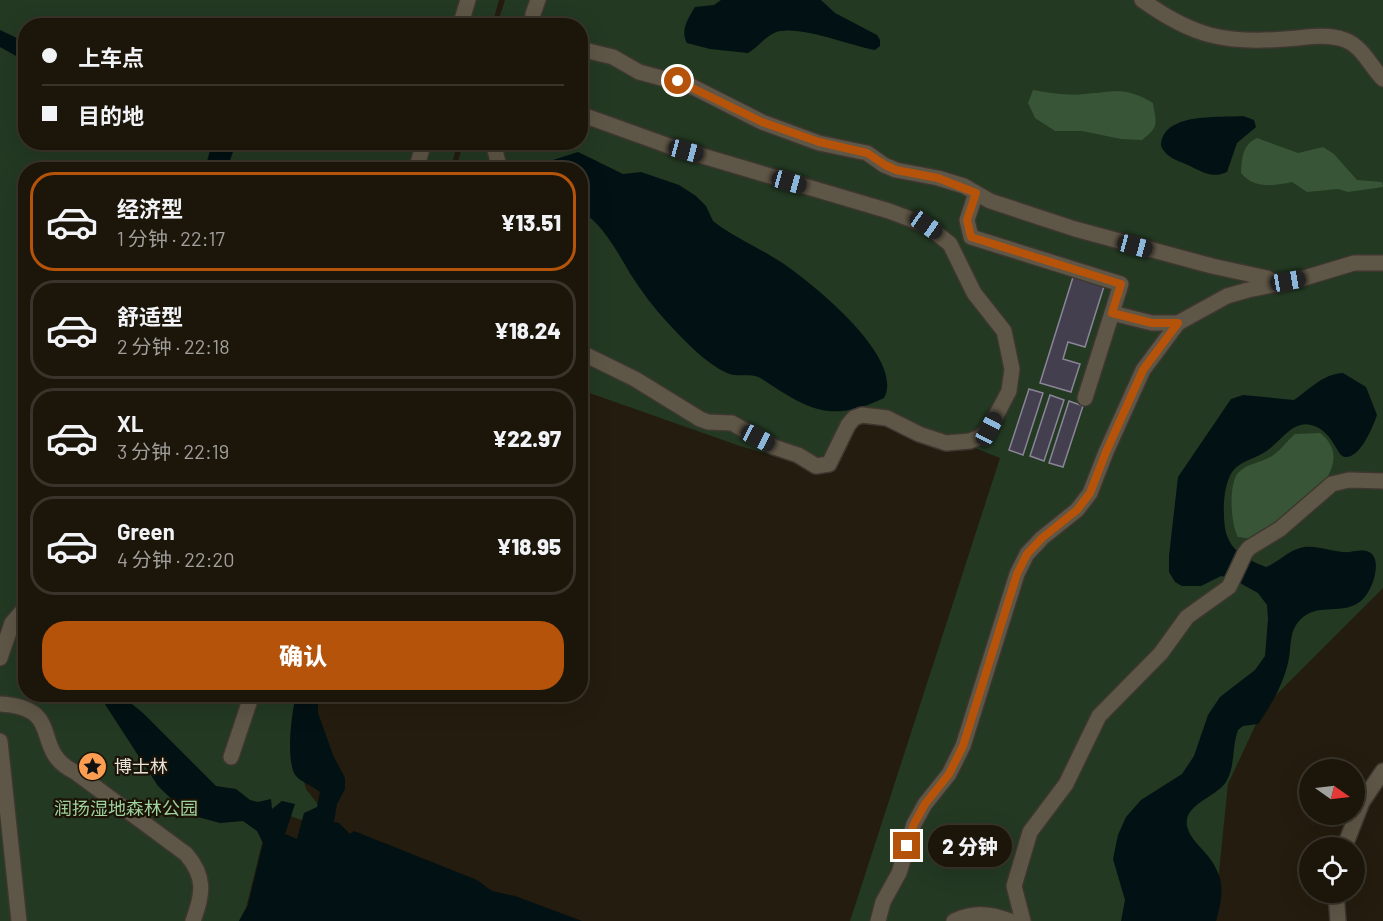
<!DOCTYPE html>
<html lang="zh">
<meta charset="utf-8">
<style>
body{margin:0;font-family:Barlow,"Noto Sans SC",sans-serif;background:#241e13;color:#f1f3f6;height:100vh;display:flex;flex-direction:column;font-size:22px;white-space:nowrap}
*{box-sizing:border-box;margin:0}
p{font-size:20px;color:#a09f9c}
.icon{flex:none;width:33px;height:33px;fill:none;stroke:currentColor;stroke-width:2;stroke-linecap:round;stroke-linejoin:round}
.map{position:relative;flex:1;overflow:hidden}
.details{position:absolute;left:18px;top:162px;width:570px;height:540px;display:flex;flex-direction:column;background:#1b150a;border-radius:24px;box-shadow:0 6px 24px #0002,0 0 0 2px #39342b}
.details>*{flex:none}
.banner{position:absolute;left:18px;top:18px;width:570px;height:132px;border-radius:24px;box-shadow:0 6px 24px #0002,0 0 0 2px #39342b;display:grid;align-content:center;height:132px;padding:0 24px;background:#1b150a}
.needle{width:39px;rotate:104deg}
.buttons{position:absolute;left:1299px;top:759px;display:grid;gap:12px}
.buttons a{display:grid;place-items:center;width:66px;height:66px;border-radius:50%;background:#1b150a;box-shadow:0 6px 24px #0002,0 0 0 2px #39342b;font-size:30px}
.end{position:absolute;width:27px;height:27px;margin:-14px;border:8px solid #b45309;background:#fff;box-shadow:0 0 0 3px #fff}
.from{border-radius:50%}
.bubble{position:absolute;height:42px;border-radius:21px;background:#1b150a;box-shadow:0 6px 24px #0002,0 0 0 2px #39342b;font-size:20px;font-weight:800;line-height:42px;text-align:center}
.car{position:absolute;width:18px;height:36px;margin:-18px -9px;border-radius:8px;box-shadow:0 0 4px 2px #0007;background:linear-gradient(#222 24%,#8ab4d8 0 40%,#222 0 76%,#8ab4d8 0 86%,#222 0)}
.banner b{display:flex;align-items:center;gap:21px;height:57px;font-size:22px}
.banner b+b{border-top:2px solid #39342b}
.banner i{width:15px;height:15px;background:#f1f3f6}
ul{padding:10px 0 0;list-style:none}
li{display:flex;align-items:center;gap:18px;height:99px;margin:0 12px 9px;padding:0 12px;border:3px solid #39342b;border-radius:24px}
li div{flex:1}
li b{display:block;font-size:22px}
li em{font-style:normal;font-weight:800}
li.on{border-color:#b45309}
li>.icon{width:54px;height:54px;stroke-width:1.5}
.button{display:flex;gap:12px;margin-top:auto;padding:12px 24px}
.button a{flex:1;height:69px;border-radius:24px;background:#b45309;color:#fff;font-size:24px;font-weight:800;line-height:69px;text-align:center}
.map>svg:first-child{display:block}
.green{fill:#233922}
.forest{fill:#385637}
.water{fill:#021113}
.building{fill:#433f4f;stroke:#898597;stroke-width:1.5}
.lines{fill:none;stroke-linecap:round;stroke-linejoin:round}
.minor-casing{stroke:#3d3730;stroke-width:18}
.minor{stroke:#5e5646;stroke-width:15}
.route{stroke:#b45309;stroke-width:8}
.labels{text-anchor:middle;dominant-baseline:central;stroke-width:4.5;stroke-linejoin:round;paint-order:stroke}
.poi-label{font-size:18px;fill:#e7e2d9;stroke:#1a1306;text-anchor:start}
.park-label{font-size:18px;fill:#9fd29d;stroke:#1a1306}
</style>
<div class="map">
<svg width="1383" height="921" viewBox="0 0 1383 921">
<rect width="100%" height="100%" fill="#241c0e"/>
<g class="green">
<polygon points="0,0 499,0 492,25 26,26 26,142 458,143 450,169 26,170 26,694 299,695 296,753 306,789 320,807 304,821 282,813 267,823 246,908 239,921 0,921"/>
<polygon points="505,0 1383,0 1383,588 1264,707 1228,784 1214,921 850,921 1000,458 902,419 856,414 831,473 737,445 581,390 580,170 456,170 463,143 580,142 580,26 497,25"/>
</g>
<g class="forest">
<path d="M1033 90C1050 93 1068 96 1085 94 1115 92 1124 86 1153 103 1156 124 1160 126 1142 140L1121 139 1082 131H1055L1035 118 1028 103Z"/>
<path d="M1257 138 1298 153 1323 147 1334 154 1357 180 1382 182 1383 187 1348 192 1338 189 1307 192 1292 182C1273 186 1254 189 1241 173 1242 158 1242 145 1257 138Z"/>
<path d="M1320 433C1361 465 1298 511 1272 527 1266 530 1258 537 1252 538 1248 539 1242 537 1238 537 1231 525 1228 485 1238 473 1247 463 1261 463 1272 456 1280 451 1288 440 1295 434Z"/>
</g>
<g class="water">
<path d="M721 0H821L835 13 877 35 880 40V46L875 50C851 46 795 23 774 33 764 38 757 48 748 53L710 49 687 43C680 31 688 18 695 7L714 5Z"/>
<polygon points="0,30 25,42 25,61 0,47"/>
<path d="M1243 116 1254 120 1256 127 1237 143 1227 172C1209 180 1199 169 1183 163 1173 159 1166 156 1161 146 1162 112 1218 118 1243 116Z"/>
<polygon points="212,143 236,143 227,169 205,169"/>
<path d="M578 152 623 174 641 172 679 185 696 196 706 206 713 221 721 227C741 240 762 250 781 262 811 282 906 358 884 398 830 424 808 409 762 379 752 372 738 378 727 373 705 363 684 340 667 322 654 308 642 292 631 275 618 253 603 224 581 211L580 170 546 169 553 160Z"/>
<path d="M1343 373 1366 387 1377 415C1373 426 1361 458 1345 457 1336 456 1334 431 1311 425 1292 420 1279 444 1265 452 1251 461 1236 461 1229 478 1223 492 1223 513 1225 528 1229 551 1246 559 1266 567 1277 563 1286 553 1297 549 1313 543 1327 551 1343 552 1352 553 1360 548 1369 552 1383 559 1373 590 1362 600 1343 617 1318 601 1300 620 1288 632 1292 648 1288 663 1283 684 1271 706 1258 724L1243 726 1238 730C1232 746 1235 766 1227 780 1219 797 1183 803 1187 826 1190 839 1201 847 1208 856 1226 879 1223 896 1216 921H1121L1125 900 1113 859 1118 835 1126 817 1141 800 1182 774 1194 756 1208 715 1220 697 1255 670 1265 656 1268 619 1267 605 1258 593 1231 578 1221 576 1201 586H1182L1175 582 1169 572V556L1178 477 1231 399 1243 395 1294 400C1310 389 1323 374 1343 373Z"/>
<path d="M99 695H121L143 713 216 786 236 789 250 800 258 802 271 799 272 809 282 801 295 804 285 834 297 839 304 813 317 807 320 792C313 786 301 782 296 776 285 763 292 710 296 695H318V713L333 755 345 778V789L337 804 334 822 339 823 350 834 354 831 477 880 492 891 515 896 582 921H239L248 905 263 843 257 831 243 821 220 823 187 814 158 786Z"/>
</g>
<g class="building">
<polygon points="1074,274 1105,283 1085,347 1068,342 1063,359 1080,364 1071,392 1040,383"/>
<polygon points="1029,389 1043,393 1023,455 1009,450"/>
<polygon points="1050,395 1064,400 1044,461 1030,456"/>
<polygon points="1069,401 1083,406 1063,467 1049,463"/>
</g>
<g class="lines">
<defs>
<g id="minor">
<path d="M1142 0C1192 36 1225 44 1285 39 1305 38 1325 33 1345 40 1362 46 1371 67 1383 79"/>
<polyline points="460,26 468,0"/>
<polyline points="532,26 533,14 538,0"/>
<polyline points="580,49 613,57 639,72 691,86 762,122 819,143 867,153 884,165 896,170 938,178 964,186 990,201 1075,229 1212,266 1267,278 1276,283"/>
<polyline points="580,114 669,146 889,211 926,225 950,244 974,293 1004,331 1012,369 1009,391 989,429 980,437 970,441 946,443 919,434 887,418 862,415 854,418 848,425 829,464 816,466 798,455 774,447 732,423 708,422 700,419 635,379 580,352"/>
<polyline points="493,142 500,170"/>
<polyline points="416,170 424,142"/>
<polyline points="976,193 967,220 971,237 1121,284 1112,313 1152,323 1178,323"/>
<polyline points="1085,398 1112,313"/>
<polyline points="0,658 12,623 26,607"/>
<path d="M0 704C67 708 29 750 75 772L186 854C206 877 203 894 193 921"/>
<polyline points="0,741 19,921"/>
<polyline points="231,757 252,694"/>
<polyline points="1344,848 1362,802 1383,771"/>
<polyline points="1336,892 1338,921"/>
<polyline points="878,921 883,902 899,873 914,824 925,804 949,774 963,746 1017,574 1027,554 1042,538 1077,510 1090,493 1106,452 1143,370 1178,323 1227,296 1248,290 1301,279 1354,263 1383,263"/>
<path d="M954 921C974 912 990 913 1010 921"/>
<polyline points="1023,921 1014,886 1030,832 1066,784 1099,716 1161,653 1187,617 1229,587 1245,553 1249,548 1280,529 1332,484 1349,480 1383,481"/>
</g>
</defs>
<use href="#minor" class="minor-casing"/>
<use href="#minor" class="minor"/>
</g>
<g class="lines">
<polyline class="route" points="678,81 762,122 819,142 867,153 885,165 896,170 938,178 976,193 967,220 971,237 1121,284 1112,313 1152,323 1178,323 1143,370 1106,452 1090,493 1077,510 1042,538 1027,554 1017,574 963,746 949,774 925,804 914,824 907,846"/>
</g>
<defs>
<symbol id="sight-disc" viewBox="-11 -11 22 22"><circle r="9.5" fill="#fb9e51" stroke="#1a1306"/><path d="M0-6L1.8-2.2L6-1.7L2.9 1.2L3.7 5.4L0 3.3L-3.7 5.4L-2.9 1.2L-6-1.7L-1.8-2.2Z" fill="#111"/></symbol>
</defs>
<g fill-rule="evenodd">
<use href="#sight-disc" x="76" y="750" width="33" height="33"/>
</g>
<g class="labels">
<g class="poi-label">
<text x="114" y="766">博士林</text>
</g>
<g class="park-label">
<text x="126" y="808">润扬湿地森林公园</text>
</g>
</g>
</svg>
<div class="buttons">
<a><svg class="needle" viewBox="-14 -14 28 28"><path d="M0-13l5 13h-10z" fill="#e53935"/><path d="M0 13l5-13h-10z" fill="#a09f9c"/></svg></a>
<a><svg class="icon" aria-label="locate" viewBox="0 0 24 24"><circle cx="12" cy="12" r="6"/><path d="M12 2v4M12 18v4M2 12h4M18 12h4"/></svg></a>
</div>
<i class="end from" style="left:678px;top:81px"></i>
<i class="end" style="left:907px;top:846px"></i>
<div class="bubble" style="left:928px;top:825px;width:84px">2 分钟</div>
<i class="car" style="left:686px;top:151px;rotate:105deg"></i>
<i class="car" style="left:789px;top:182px;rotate:106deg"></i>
<i class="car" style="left:926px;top:225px;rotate:125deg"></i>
<i class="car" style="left:1135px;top:246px;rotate:105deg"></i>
<i class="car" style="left:1288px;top:281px;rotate:80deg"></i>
<i class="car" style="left:989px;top:429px;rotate:28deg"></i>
<i class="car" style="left:758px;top:438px;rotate:118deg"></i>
<div class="banner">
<b><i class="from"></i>上车点</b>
<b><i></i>目的地</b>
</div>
<section class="details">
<ul>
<li class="on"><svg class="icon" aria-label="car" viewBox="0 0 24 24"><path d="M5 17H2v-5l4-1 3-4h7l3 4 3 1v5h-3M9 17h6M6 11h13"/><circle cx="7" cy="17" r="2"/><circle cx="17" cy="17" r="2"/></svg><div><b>经济型</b><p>1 分钟 · 22:17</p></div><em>¥13.51</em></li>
<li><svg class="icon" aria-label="car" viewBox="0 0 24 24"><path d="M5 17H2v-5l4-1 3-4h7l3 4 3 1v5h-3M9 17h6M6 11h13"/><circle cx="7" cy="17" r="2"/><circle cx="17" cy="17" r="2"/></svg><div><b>舒适型</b><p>2 分钟 · 22:18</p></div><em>¥18.24</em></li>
<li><svg class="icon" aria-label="car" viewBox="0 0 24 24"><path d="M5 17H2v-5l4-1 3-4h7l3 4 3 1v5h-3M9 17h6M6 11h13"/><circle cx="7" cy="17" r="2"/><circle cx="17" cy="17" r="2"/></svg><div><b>XL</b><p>3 分钟 · 22:19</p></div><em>¥22.97</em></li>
<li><svg class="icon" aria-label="car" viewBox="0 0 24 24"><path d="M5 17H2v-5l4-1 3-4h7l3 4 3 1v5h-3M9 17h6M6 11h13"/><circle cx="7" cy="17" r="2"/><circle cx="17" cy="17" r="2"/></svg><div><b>Green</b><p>4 分钟 · 22:20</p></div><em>¥18.95</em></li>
</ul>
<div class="button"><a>确认</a></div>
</section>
</div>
